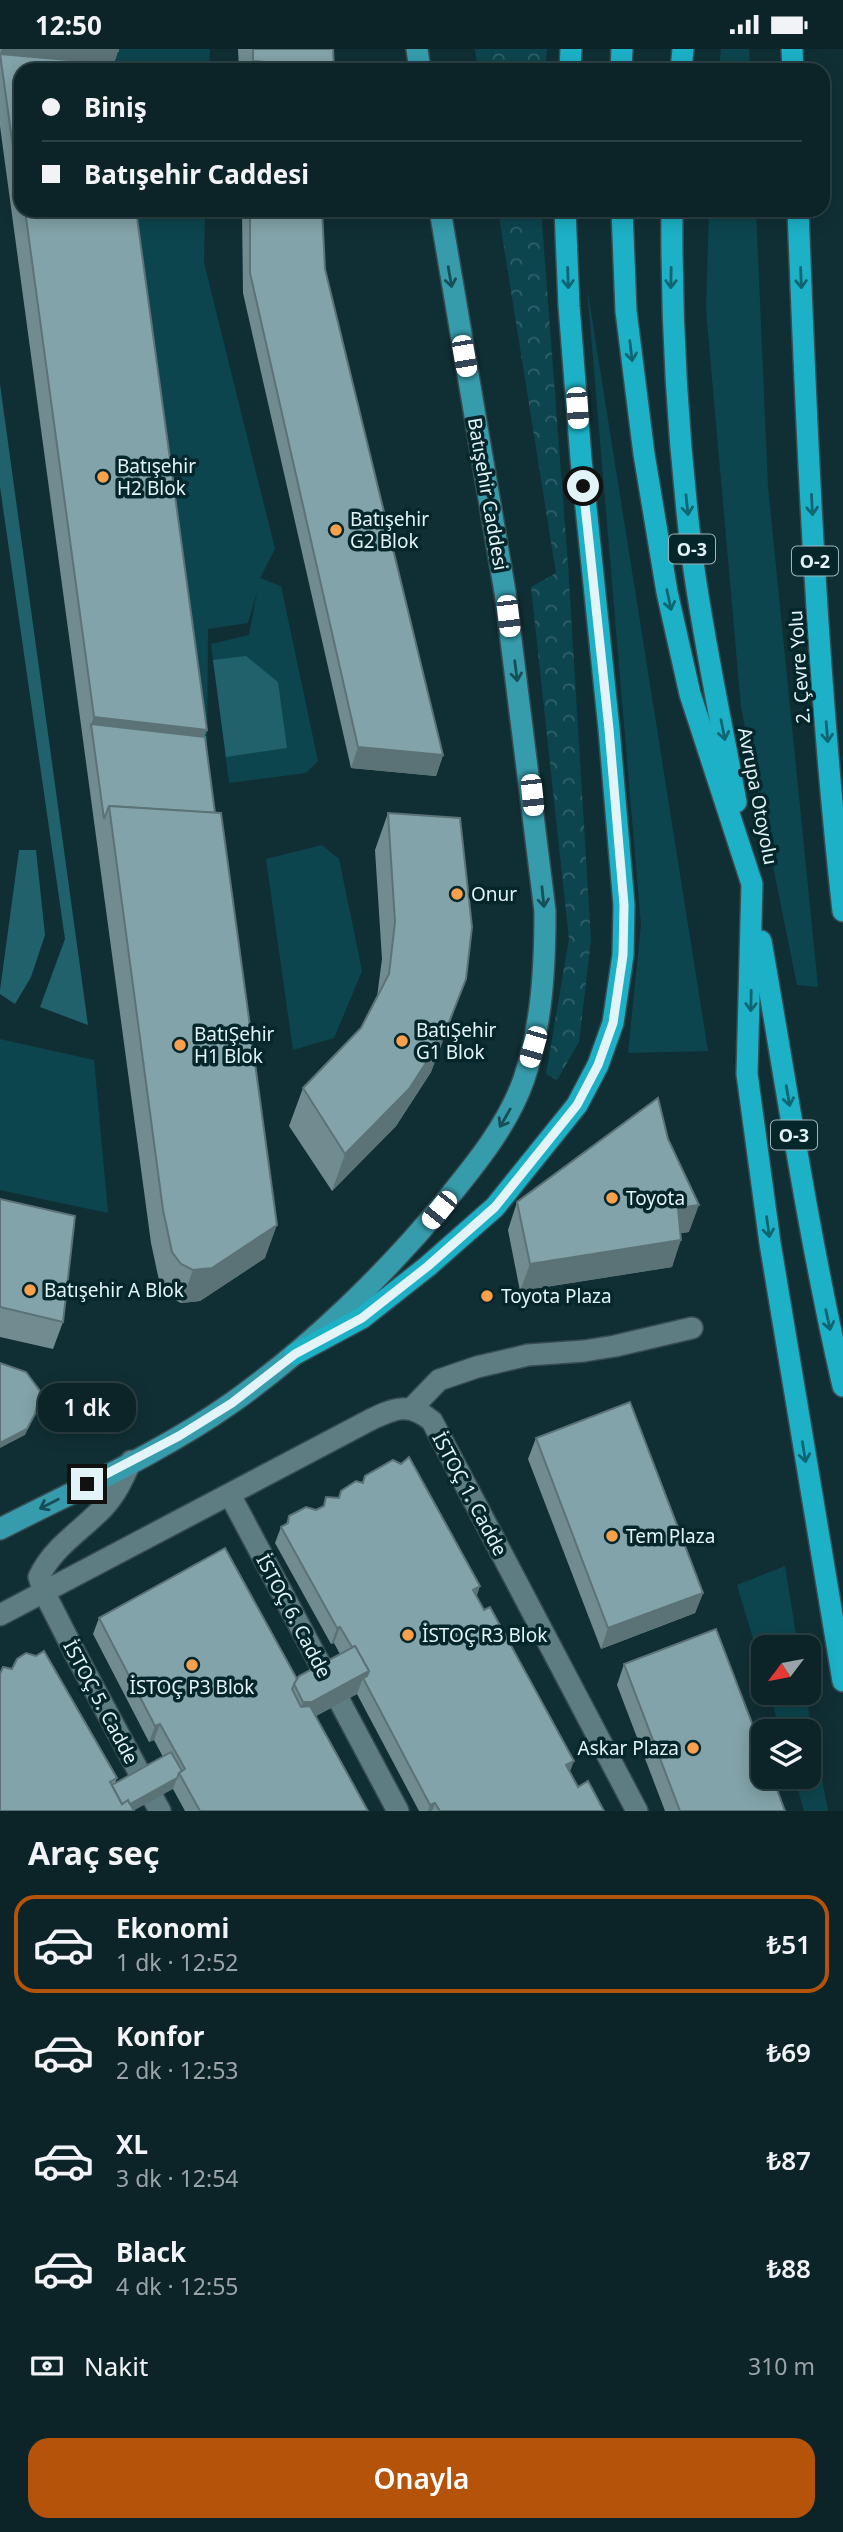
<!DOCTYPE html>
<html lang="tr">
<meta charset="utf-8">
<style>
body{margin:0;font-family:"Noto Sans",sans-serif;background:#1a2f34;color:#f1f3f6;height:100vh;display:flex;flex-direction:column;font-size:26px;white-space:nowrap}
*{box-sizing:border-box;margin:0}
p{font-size:23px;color:#9aa4a8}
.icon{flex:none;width:38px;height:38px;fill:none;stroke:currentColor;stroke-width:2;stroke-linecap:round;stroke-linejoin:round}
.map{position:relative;height:1762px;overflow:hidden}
.side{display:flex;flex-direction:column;background:#0c2328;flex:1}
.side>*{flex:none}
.banner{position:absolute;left:14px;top:14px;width:816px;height:154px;border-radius:21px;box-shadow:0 4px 18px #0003,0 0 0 2px #2c4045;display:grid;align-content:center;height:154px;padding:0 28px;background:#0c2328}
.needle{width:46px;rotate:238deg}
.controls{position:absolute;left:751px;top:1586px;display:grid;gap:14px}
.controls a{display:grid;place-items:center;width:70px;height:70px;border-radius:14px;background:#0c2328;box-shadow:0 4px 18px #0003,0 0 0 2px #2c4045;font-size:35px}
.end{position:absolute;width:32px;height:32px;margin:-16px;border:9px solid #e2f4f7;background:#111;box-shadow:0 0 0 4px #111}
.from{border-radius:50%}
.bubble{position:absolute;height:49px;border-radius:21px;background:#0c2328;box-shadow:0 4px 18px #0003,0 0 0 2px #2c4045;font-size:23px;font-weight:600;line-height:49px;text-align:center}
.car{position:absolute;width:21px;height:42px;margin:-21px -10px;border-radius:9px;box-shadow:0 0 5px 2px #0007;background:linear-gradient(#fff 24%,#345 0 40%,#fff 0 76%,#345 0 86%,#fff 0)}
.banner b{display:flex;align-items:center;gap:24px;height:66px;font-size:26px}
.banner b+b{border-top:2px solid #2c4045}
.banner i{width:18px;height:18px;background:#f1f3f6}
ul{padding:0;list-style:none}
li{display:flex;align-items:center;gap:21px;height:98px;margin:0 14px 10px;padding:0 14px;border:4px solid transparent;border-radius:21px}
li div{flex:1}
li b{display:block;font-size:26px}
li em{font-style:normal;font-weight:600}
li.on{border-color:#b45309}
li>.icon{width:63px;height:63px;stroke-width:1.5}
h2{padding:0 28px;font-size:32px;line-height:84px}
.pay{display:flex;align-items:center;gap:18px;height:77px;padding:0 28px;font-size:26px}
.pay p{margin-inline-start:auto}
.primary-button{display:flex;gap:14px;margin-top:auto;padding:14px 28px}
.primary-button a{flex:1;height:80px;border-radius:21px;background:#b45309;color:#fff;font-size:28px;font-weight:600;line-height:80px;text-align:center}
.status{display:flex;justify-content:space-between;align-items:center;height:49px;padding:0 35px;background:#0c2328;direction:ltr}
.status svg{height:19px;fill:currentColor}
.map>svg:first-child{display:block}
.grass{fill:#0d454e}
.forest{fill:url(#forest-crowns)}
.water{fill:#21616b}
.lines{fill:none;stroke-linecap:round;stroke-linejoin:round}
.minor-casing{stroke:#364c51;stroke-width:24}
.major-casing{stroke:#364c51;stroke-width:24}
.highway-casing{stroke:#364c51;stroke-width:24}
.minor{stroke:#5d7d83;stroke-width:21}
.major{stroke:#369cac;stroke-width:21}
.highway{stroke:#1cb1c7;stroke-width:21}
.wall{fill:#708c91}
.shaded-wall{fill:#5b7276}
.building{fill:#82a3a9;stroke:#5b7276;stroke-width:2}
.oneway{stroke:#164f58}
.oneway2{stroke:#0f6571}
.route{stroke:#e2f4f7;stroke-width:9}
.poi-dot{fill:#f9a04d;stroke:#05262b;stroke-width:2.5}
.labels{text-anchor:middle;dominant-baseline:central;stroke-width:7;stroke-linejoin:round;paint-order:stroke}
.shield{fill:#05262b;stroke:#a0b6ba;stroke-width:2}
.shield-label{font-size:18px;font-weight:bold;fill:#e2f4f7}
.poi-label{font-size:19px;fill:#e2f4f7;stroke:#05262b;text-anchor:start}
.street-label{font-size:19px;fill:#e2f4f7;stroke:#05262b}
</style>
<div class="status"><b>12:50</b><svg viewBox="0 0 49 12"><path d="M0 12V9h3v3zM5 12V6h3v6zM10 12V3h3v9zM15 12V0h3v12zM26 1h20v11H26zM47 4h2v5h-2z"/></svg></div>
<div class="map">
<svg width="843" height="1762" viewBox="0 0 843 1762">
<defs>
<pattern id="forest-crowns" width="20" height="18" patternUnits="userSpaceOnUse" patternTransform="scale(1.75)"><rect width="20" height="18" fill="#0d454e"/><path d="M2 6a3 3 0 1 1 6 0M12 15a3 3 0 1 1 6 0" fill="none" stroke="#306068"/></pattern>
</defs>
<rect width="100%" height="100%" fill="#102f35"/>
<g class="grass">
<polygon points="114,0 210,0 209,21 117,21"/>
<polygon points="721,0 749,0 750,21 719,21"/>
<polygon points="134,161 205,161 204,214 275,500 260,529 281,537 318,712 306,724 229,734 211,595 249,586 257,543 248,574 208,580 207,731"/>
<polygon points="709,161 756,161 768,438 818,938 797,936 741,658 706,261"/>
<polygon points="587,238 708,1002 628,1004 641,876"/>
<polygon points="322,796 339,810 362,922 334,989 293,1001 266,810"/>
<polygon points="0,990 94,1011 108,1164 0,1141"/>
<polygon points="785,1517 798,1598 763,1598 763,1623 737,1536"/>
<polygon points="769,1643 805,1643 828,1762 804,1762 794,1727 808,1727 808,1682 780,1682"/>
</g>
<g class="forest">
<polygon points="475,0 547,0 545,21 478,21"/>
<polygon points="498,161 541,161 568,516 591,891 579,993 557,1031 546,1025 569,890 531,538 556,524"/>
</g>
<g class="water">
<polygon points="0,335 88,976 40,958 65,890 0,438"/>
<polygon points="246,607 278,633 287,699 226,708 213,611"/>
<polygon points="19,801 36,801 45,886 31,928 15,955 0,945 0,941"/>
</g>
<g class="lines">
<defs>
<g id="minor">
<polyline points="411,1360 439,1331 477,1318 528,1306 584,1302 615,1297 692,1279"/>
<path d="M131 1412C123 1430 116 1445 103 1459 81 1482 52 1499 39 1528L44 1543 76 1606 160 1762"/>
<polyline points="230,1446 398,1762"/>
<path d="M0 1566 370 1371C395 1359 409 1353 432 1372L637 1762"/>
</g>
<g id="major">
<polyline points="417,0 420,21"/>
<path d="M0 1480C78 1440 161 1404 233 1353 310 1298 384 1227 444 1154 475 1116 508 1076 524 1030 542 976 545 918 545 862L505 543 440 161"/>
</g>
<g id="highway">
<polyline points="792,0 793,21"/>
<polyline points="570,21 571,0"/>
<polyline points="621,21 622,0"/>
<polyline points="681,21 683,0"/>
<polyline points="622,161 626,262 644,405 667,543 690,645 752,835 747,1025 770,1194 843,1632"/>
<path d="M672 161C671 277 678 391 692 506 703 589 721 671 736 753"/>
<path d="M798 161C807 395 817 629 843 862"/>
<path d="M761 892C787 1040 809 1190 843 1337"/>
<polyline points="295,1305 362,1269 428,1217 495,1158 577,1056 598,1016 613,974 623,906 624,856 609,680 581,410 569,257 565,161"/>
</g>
</defs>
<use href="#minor" class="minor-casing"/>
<use href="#major" class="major-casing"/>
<use href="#highway" class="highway-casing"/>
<use href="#minor" class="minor"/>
<use href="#major" class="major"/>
<use href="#highway" class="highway"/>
</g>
<g class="wall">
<polygon points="0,0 118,0 118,2 114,15 21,21 21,161 136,161 205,688 265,1209 200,1252 181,1254 169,1248 160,1236 151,1194 0,77"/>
<polygon points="238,0 333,0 334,19 333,21 239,21"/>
<polygon points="242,161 322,161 325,220 443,706 436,727 351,719 243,244"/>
<polygon points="388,764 466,930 431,1023 396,1077 332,1142 289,1077 303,1039 361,979 377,948 382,910 375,801"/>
<polygon points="0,1150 63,1273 53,1300 0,1288"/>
<polygon points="517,1153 689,1183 681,1184 672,1218 520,1242 508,1181"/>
<polygon points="536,1389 703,1544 695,1564 601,1600 528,1410"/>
<polygon points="365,1427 476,1548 578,1738 604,1762 419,1762 357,1645 316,1667 368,1762 185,1762 173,1740 0,1762 117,1729 115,1734 163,1708 154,1691 149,1693 93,1585 99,1569 297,1630 340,1605 334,1594 331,1595 275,1494 281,1478 286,1475 289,1467 316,1461 338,1449 341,1442 362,1433"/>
<polygon points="624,1615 785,1762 665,1762 617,1636"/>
</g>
<g class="shaded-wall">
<polygon points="2,0 92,0 118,2 111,21 0,5"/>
<polygon points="253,12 334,19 333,21 250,21"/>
<polygon points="94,668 207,681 197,708 91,675 84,695"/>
<polygon points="358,698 443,706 436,727 351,719"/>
<polygon points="466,930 431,1023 396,1077 332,1142 345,1105"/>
<polygon points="699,1156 689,1183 668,1186 678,1159"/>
<polygon points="277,1176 265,1209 200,1252 181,1254 193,1221"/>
<polygon points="681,1191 672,1218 520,1242 530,1215"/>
<polygon points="35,1365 25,1386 0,1399 0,1394"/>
<polygon points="480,1537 475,1553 473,1541"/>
<polygon points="703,1544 695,1564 601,1600 608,1579"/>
<polygon points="340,1578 334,1594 331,1595 337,1579"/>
<polygon points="369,1622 365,1633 363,1629 357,1645 305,1673 295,1674 303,1653"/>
<polygon points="160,1675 154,1691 149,1693 155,1677"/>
<polygon points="574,1712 568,1728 566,1716"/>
<polygon points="177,1729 173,1740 133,1762 120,1760"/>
<polygon points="435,1754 432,1762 428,1762 430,1756"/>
</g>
<g class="building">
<polygon points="92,0 118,0 118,2"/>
<polygon points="253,0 333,0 334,19 253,12"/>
<polygon points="0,5 114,15 114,21 21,21 21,92 16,92 13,98"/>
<polygon points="16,92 21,92 21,132"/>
<polygon points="25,161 136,161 207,681 94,668"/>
<polygon points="250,161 322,161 325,220 443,706 358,698 250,224"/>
<polygon points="91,675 205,688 215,764 109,757 104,770"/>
<polygon points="109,757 221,764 277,1176 212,1219 193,1221 181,1215 172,1203 163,1161"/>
<polygon points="388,764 460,769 472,878 466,930 444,986 409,1040 345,1105 303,1039 361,979 389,925 395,873"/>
<polygon points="658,1049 668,1090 699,1156 678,1159 681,1191 530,1215 517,1153"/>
<polygon points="0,1150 75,1167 63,1273 0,1258"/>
<polygon points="0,1314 26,1323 40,1342 35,1365 27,1380 0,1394"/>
<polygon points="630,1353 703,1544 608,1579 536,1389"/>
<polygon points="409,1408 480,1537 473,1541 484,1561 490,1558 574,1712 566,1716 578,1738 588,1732 604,1762 440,1762 435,1754 430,1756 363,1629 367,1627 369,1622 355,1597 352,1598 340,1578 337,1579 281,1478 288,1474 289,1467 306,1458 316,1461 324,1457 326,1448 339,1449 341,1442 356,1432 363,1434 365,1427 393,1411 401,1415"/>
<polygon points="225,1499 297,1630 292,1640 301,1658 310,1657 368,1762 200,1762 179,1724 185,1720 160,1675 155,1677 99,1569"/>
<polygon points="716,1580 763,1703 763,1727 772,1727 785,1762 680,1762 624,1615"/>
<polygon points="355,1597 369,1622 312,1653 303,1653 294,1635 299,1627"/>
<polygon points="44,1602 117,1729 110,1733 122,1755 128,1751 134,1762 0,1762 0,1625 3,1618 12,1620 17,1610 26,1604 36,1607"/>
<polygon points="171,1703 182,1722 179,1724 177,1729 130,1755 128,1751 122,1755 112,1736"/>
</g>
<defs><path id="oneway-shaft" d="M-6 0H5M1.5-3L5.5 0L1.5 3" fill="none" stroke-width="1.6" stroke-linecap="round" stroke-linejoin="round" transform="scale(1.75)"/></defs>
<g class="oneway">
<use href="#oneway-shaft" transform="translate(450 228) rotate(80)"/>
<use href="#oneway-shaft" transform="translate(516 622) rotate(83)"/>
<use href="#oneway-shaft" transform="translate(543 848) rotate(84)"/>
<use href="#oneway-shaft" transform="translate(505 1069) rotate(120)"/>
<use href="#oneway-shaft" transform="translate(49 1455) rotate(153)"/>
</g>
<g class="oneway2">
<use href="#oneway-shaft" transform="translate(568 229) rotate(88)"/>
<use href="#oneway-shaft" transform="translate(671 229) rotate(91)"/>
<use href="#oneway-shaft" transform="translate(801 229) rotate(88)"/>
<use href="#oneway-shaft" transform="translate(631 302) rotate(83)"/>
<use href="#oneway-shaft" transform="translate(687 456) rotate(84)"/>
<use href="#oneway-shaft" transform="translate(812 456) rotate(87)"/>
<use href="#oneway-shaft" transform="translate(669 551) rotate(78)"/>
<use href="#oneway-shaft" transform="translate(723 681) rotate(79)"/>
<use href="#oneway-shaft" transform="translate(827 683) rotate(85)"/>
<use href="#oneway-shaft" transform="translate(751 952) rotate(91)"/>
<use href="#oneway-shaft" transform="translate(788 1047) rotate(80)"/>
<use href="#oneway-shaft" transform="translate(768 1178) rotate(82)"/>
<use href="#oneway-shaft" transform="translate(828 1271) rotate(78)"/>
<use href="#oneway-shaft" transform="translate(804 1403) rotate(81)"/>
</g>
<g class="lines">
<polyline class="route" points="87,1435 179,1387 232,1354 295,1305 362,1269 428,1217 495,1158 577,1056 598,1016 613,974 623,906 624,856 609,680 583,437"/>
</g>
<g class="poi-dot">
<circle cx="103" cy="428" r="7"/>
<circle cx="336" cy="481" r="7"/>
<circle cx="457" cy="845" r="7"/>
<circle cx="402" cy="992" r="7"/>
<circle cx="180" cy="996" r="7"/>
<circle cx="612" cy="1149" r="7"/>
<circle cx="30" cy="1241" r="7"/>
<circle cx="487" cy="1247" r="7"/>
<circle cx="612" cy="1487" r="7"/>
<circle cx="408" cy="1586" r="7"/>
<circle cx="192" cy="1616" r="7"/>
<circle cx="693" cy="1699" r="7"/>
</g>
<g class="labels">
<g class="shield">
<rect x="669" y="485.5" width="46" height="29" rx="5"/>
<rect x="792" y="497.5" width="46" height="29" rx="5"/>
<rect x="771" y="1071.5" width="46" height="29" rx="5"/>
</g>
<g class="shield-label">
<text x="692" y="500">O-3</text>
<text x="815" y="512">O-2</text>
<text x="794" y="1086">O-3</text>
</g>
<g class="poi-label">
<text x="117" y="417">Batışehir<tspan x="117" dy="22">H2 Blok</tspan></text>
<text x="350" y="470">Batışehir<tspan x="350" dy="22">G2 Blok</tspan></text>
<text x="471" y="845">Onur</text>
<text x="416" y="981">BatıŞehir<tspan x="416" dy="22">G1 Blok</tspan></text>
<text x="194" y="985">BatıŞehir<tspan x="194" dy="22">H1 Blok</tspan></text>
<text x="626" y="1149">Toyota</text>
<text x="44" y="1241">Batışehir A Blok</text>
<text x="501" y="1247">Toyota Plaza</text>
<text x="626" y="1487">Tem Plaza</text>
<text x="422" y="1586">İSTOÇ R3 Blok</text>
<text x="192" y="1638" text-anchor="middle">İSTOÇ P3 Blok</text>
<text x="679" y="1699" text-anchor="end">Askar Plaza</text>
</g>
<g class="street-label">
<text transform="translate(488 445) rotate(80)">Batışehir Caddesi</text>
<text transform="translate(799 618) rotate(-94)">2. Çevre Yolu</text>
<text transform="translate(758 747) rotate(79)">Avrupa Otoyolu</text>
<text transform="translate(470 1445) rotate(62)">İSTOÇ 1. Cadde</text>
<text transform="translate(294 1567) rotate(62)">İSTOÇ 6. Cadde</text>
<text transform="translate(101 1653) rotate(62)">İSTOÇ 5. Cadde</text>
</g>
</g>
</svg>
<div class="controls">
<a><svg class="needle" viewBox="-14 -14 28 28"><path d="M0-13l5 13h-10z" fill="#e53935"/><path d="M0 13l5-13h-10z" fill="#9aa4a8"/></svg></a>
<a><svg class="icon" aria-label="layers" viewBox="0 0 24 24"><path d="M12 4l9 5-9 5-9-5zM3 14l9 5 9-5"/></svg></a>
</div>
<i class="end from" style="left:583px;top:437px"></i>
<i class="end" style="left:87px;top:1435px"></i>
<div class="bubble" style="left:38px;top:1334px;width:98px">1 dk</div>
<i class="car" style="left:464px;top:307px;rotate:170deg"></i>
<i class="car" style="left:577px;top:359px;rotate:176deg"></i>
<i class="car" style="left:508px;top:567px;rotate:173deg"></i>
<i class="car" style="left:532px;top:746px;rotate:174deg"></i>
<i class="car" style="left:533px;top:998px;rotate:196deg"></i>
<i class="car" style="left:439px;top:1161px;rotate:219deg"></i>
<div class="banner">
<b><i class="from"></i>Biniş</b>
<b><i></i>Batışehir Caddesi</b>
</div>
</div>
<section class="side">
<h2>Araç seç</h2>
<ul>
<li class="on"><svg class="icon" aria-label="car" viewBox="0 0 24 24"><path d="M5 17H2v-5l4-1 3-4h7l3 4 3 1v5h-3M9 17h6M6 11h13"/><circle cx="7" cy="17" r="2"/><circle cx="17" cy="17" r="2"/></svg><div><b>Ekonomi</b><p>1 dk · 12:52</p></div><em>₺51</em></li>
<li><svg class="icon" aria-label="car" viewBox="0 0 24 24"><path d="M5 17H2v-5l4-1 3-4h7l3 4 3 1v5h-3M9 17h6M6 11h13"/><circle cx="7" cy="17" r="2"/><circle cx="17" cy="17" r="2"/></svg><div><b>Konfor</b><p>2 dk · 12:53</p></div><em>₺69</em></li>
<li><svg class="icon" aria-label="car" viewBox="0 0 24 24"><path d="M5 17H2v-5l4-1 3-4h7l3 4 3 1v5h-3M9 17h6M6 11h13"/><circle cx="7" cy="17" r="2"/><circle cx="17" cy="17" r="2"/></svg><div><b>XL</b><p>3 dk · 12:54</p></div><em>₺87</em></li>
<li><svg class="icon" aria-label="car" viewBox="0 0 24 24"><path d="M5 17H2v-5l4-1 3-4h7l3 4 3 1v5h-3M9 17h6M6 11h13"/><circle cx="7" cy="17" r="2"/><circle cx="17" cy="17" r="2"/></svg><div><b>Black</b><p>4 dk · 12:55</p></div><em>₺88</em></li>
</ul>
<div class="pay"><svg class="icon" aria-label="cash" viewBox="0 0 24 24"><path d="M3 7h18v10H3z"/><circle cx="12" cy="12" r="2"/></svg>Nakit<p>310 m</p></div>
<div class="primary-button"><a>Onayla</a></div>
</section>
